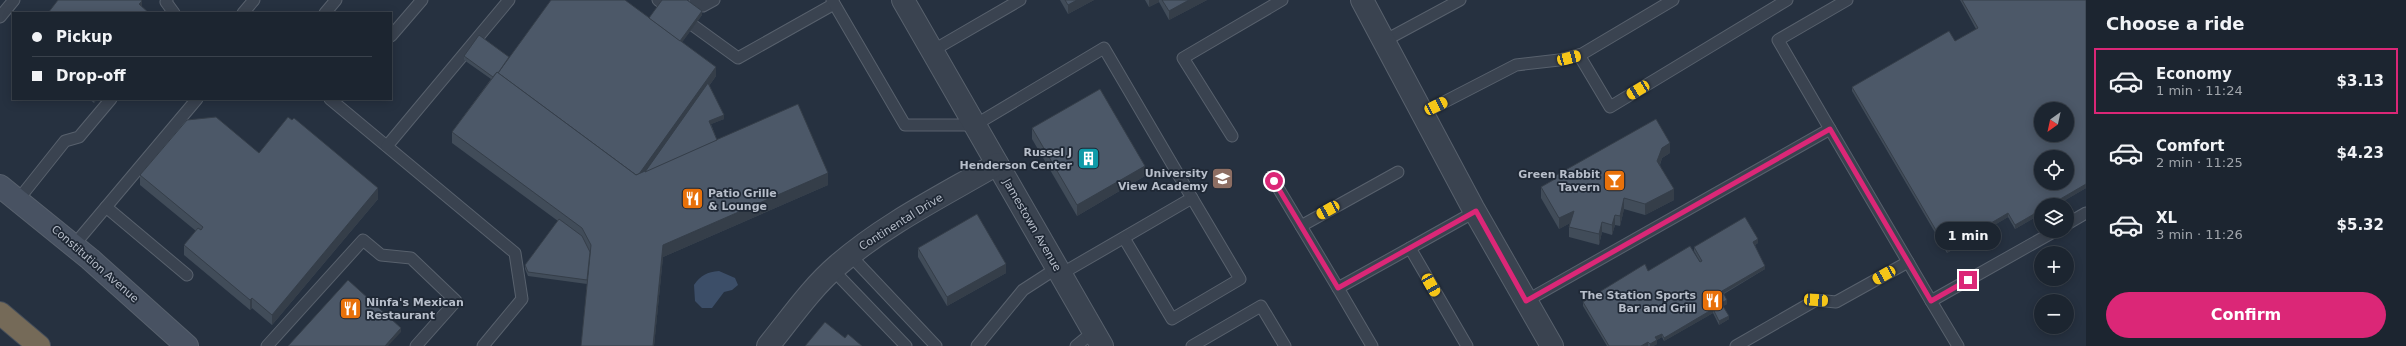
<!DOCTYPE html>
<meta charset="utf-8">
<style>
body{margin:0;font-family:"DejaVu Sans",sans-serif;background:#252d38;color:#f1f3f6;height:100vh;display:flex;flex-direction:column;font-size:15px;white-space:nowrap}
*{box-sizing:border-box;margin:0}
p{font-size:13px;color:#a0a5ab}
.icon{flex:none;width:22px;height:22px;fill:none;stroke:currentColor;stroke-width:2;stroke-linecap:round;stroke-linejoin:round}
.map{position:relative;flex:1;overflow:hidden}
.panel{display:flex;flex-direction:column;background:#1c2530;width:320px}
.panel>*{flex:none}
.guide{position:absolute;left:12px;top:12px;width:380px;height:88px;border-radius:0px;box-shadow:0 2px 10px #0003,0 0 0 1px #3a424c;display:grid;align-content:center;height:88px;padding:0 20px;background:#1c2530}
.needle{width:26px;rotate:213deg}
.buttons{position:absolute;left:2034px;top:102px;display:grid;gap:8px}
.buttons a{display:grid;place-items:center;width:40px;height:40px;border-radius:50%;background:#1c2530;box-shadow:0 2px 10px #0003,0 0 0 1px #3a424c;font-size:20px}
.end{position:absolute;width:18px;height:18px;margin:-9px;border:5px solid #db2777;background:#fff;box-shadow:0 0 0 2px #fff}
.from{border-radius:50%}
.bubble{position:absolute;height:28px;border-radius:14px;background:#1c2530;box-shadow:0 2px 10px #0003,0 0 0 1px #3a424c;font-size:13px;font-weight:600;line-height:28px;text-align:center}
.car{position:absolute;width:12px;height:24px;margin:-12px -6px;border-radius:5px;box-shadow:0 0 3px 1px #0007;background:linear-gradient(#f5c518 24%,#345 0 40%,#f5c518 0 76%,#345 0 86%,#f5c518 0)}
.guide b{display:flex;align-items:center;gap:14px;height:38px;font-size:15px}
.guide b+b{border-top:1px solid #3a424c}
.guide i{width:10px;height:10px;background:#f1f3f6}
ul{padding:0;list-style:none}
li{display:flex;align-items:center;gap:12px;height:66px;margin:0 8px 6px;padding:0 12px;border:2px solid transparent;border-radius:0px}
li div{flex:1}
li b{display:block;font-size:15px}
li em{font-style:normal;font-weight:600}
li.current{border-color:#db2777}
li>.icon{width:36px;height:36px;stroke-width:1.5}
h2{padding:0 20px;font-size:18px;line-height:48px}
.button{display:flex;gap:8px;margin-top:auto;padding:8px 20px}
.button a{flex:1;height:46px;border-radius:24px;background:#db2777;color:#fff;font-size:16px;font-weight:600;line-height:46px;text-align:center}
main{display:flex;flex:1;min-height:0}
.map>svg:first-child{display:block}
.water{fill:#3c4e68}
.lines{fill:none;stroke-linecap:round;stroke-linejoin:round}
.lane-casing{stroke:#58616d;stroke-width:13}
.street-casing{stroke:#58616d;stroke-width:24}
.secondary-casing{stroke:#58616d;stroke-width:24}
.highway-casing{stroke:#454e5a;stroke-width:24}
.lane{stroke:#3a4350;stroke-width:11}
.street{stroke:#3a4350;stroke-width:22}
.secondary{stroke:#485262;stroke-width:22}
.highway{stroke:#756a58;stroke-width:22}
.wall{fill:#414c59}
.shaded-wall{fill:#353e49}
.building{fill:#4c5868;stroke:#353e49;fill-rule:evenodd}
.route{stroke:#db2777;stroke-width:5}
.labels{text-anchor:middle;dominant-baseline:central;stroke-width:3.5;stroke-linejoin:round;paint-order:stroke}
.poi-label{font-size:11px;font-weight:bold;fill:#b7beca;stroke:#1f2835;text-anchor:end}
.street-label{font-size:11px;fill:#b7beca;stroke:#1f2835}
</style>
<main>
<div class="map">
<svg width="2086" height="346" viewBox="0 0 2086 346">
<rect width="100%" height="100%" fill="#263140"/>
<path class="water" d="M719 271 735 278 738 285 732 290 724 292 712 308H702L695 301 694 285C701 275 707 272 719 271Z"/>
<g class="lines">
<defs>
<g id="lane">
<polyline points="167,0 166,2 174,13"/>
<polyline points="658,0 738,58 834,4"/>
<polyline points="695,0 703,6 714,0"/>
<polyline points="832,0 905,125 975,125 1104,48 1192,198 1061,274"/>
<polyline points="243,13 254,0"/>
<polyline points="325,13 336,0"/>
<polyline points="0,17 14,0"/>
<polyline points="391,36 422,0"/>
<polyline points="1384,41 1460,0"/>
<polyline points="932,51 1020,0"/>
<polyline points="1579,55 1610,107 1787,0"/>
<polyline points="330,99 515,253 522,299 483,346"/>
<polyline points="1423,113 1516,65 1559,60 1582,54 1673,0"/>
<polyline points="1830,129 1778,40 1847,0"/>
<polyline points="1232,136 1183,58 1282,0"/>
<polyline points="387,146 509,0"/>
<polyline points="1274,181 1338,288"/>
<polyline points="18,200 65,141 79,137 111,99"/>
<polyline points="106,207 187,275"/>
<polyline points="2067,224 2086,213"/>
<polyline points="1301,226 1398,172"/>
<polyline points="1124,238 1172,319 1240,279 1192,198"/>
<polyline points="74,245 197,99"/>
<polyline points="1410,248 1476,211"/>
<polyline points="850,255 936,346"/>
<polyline points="833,270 906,346"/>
<polyline points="1526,301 1830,129 1931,301"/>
<polyline points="267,346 363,240 381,255 411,258 456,301 416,346"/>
<polyline points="977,346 1023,290 1057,268"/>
<polyline points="1076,346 1093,332"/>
<polyline points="1192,346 1261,306 1285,346"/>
<polyline points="1372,346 1338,288 1410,248 1467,346"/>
<polyline points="1736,346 1816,300 1836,302 1908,262"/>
<polyline points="1958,346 1931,301 2055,231"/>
</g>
<g id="street">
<polyline points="903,0 1102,346"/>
<polyline points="1362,0 1473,208 1552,346"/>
<path d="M768 346C790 319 811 288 838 265 885 224 944 195 997 164"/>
</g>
<polyline id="secondary" points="0,186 90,259 187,346"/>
<polyline id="highway" points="0,313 39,346"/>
</defs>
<use href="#lane" class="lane-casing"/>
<use href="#street" class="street-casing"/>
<use href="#secondary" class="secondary-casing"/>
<use href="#highway" class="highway-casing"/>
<use href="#lane" class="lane"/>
<use href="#street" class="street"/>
<use href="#secondary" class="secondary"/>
<use href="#highway" class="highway"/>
</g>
<g class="wall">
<polygon points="1060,0 1094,0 1068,14"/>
<polygon points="1145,0 1207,0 1169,20 1159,2 1149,7"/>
<polygon points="1960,0 2086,0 2086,188 2015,229 2008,217 1947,253 1852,91 1852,87 1955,41 1976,29"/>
<polygon points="702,15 682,42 716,76 709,86 724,119 711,124 717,140 828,185 663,257 654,346 581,346 587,284 528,276 525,269 525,265 558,221 452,143 452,132 491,79 464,60 464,56 509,57 649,18"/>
<polygon points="89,99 97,99 94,103"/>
<polygon points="1032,128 1145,176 1077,216 1032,139"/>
<polygon points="259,153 378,199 272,325 252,308 250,310 184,255 184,245 196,231 140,185 140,175"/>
<polygon points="1670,153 1662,158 1660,165 1674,200 1645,215 1624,209 1620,226 1615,225 1612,235 1602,232 1599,245 1569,237 1569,227 1570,223 1559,229 1541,198 1541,187 1553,180 1553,177"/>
<polygon points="1758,243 1755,245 1765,269 1724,294 1727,304 1723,306 1729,319 1719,325 1713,313 1664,341 1662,337 1657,340 1657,344 1653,346 1648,346 1648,345 1647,346 1607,346 1583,306 1583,302 1648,271 1700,262 1694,251 1694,247"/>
<polygon points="918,248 1006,273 947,306 918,257"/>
</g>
<g class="shaded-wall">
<polygon points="1077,0 1094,0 1068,14 1068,5"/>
<polygon points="1149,0 1159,0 1159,2 1149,7"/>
<polygon points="1189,0 1207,0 1169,20 1169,11"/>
<polygon points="142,1 142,11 139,4"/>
<polygon points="702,11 702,15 678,48 678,44"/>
<polygon points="716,67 716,76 641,181 636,178"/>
<polygon points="94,99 97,99 94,103"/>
<polygon points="724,115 724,119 709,125 709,121"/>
<polygon points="1670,143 1670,153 1662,158 1657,172 1657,161 1662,148"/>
<polygon points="1145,166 1145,176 1077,216 1077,205"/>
<polygon points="828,173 828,185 663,257 654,346 653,346 663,245"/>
<polygon points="2086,184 2086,188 2057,205 2050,205"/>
<polygon points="378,188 378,199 272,325 272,315"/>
<polygon points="1674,189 1674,200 1645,215 1645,204"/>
<polygon points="1624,198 1624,209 1620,226 1620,216"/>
<polygon points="2041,210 2041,214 2015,229 2015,225"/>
<polygon points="1574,211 1574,221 1559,229 1559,218"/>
<polygon points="2008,213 2008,217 1947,253 1947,249"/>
<polygon points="1615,215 1615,225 1612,235 1612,225"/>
<polygon points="1602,222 1602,232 1599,245 1599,234"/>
<polygon points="1758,239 1758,243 1753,246 1753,242"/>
<polygon points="1006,264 1006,273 947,306 947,297"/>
<polygon points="1765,266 1765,269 1722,294 1722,291"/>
<polygon points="252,298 252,308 250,310 250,300"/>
<polygon points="1727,300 1727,304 1721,307 1721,303"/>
<polygon points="1713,309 1713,313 1664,341 1664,338"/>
<polygon points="1729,316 1729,319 1719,325 1719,321"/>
<polygon points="401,328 401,332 388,346 385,346"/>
<polygon points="1662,334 1662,337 1657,340 1657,344 1653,346 1650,346 1650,344 1655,337"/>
<polygon points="1648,342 1648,345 1647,346 1641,346"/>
</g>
<g class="building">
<polygon points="58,0 141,0 142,1 139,4 149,13 48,13"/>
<polygon points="551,0 625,0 716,67 639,174 636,175 498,73"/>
<polygon points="662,0 687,0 702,11 680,41 649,18"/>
<polygon points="1065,0 1077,0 1068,5"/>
<polygon points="1162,0 1189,0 1169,11"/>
<path d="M1962 0H2086V184L2050 205H2041V210L2015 225 2008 213 1947 249 1852 87 1949 31 1955 41 1978 28ZM2041 109H2067V135H2041ZM2041 157H2067V183H2041Z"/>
<polygon points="479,35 509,57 498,73 497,72 493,77 464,56"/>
<polygon points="497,72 636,175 798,104 828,173 663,245 653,346 581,346 591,245 582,228 452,132"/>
<polygon points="708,83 724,115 709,121 717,140 645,172"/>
<polygon points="1100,89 1145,166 1077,205 1032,128"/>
<polygon points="216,117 259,153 288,117 292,120 294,118 378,188 272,315 252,298 250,300 184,245 198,228 201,230 203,227 140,175 187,120"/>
<polygon points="1656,119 1670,143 1662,148 1657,161 1674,189 1645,204 1624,198 1620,216 1615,215 1612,225 1602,222 1599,234 1569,227 1574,211 1559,218 1541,187 1555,179 1553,177"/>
<polygon points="977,214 1006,264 947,297 918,248"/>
<polygon points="1745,217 1758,239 1753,242 1765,266 1722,291 1727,300 1721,303 1729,316 1719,321 1713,309 1664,338 1662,334 1655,337 1657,340 1650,344 1648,342 1641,346 1609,346 1583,302 1645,264 1648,271 1690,246 1700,262 1702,261 1694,247"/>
<polygon points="559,219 582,236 590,252 587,280 528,272 525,265"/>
<polygon points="348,280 401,328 385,346 288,346"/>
<polygon points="825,322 845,338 848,334 862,346 805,346"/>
</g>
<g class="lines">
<polyline class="route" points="1274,181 1338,288 1476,211 1526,301 1830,129 1931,301 1968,280"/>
</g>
<defs>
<symbol id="building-square" viewBox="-11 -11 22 22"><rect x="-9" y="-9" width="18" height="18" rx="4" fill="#0f9aa8" stroke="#1f2835"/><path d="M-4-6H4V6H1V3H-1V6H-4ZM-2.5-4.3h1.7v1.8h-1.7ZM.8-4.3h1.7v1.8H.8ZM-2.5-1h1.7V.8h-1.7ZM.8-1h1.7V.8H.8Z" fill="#fff"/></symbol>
<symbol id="school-square" viewBox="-11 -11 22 22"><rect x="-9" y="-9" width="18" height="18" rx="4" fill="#8d6e63" stroke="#1f2835"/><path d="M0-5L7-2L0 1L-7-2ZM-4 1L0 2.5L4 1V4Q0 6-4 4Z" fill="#fff"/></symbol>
<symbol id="bar-square" viewBox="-11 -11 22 22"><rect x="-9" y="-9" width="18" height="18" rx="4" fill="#e8710a" stroke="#1f2835"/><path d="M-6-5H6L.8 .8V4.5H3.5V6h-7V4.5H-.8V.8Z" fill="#fff"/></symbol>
<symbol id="restaurant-square" viewBox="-11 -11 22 22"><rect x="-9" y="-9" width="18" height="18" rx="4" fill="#e8710a" stroke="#1f2835"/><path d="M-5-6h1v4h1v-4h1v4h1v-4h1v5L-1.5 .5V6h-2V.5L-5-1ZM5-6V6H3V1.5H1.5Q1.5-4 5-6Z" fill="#fff"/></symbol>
</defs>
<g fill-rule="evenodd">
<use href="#building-square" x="1076" y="146" width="25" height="25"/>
<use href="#school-square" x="1210" y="166" width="25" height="25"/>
<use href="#bar-square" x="1602" y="168" width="25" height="25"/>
<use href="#restaurant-square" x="680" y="186" width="25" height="25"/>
<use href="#restaurant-square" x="1700" y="288" width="25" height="25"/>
<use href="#restaurant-square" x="338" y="296" width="25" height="25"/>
</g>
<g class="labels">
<g class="poi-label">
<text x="1072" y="152">Russel J<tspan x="1072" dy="13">Henderson Center</tspan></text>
<text x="1208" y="173">University<tspan x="1208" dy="13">View Academy</tspan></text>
<text x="1600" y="174">Green Rabbit<tspan x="1600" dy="13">Tavern</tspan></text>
<text x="708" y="193" text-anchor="start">Patio Grille<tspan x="708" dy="13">&amp; Lounge</tspan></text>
<text x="1696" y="295">The Station Sports<tspan x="1696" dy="13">Bar and Grill</tspan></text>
<text x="366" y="302" text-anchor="start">Ninfa's Mexican<tspan x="366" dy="13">Restaurant</tspan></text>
</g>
<g class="street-label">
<text transform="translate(901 222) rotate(-32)">Continental Drive</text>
<text transform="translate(1032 225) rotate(60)">Jamestown Avenue</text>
<text transform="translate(95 264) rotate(41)">Constitution Avenue</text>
</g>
</g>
</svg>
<div class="buttons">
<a><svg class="needle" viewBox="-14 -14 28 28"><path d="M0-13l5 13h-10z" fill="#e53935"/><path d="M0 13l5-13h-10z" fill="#a0a5ab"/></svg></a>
<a><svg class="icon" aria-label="locate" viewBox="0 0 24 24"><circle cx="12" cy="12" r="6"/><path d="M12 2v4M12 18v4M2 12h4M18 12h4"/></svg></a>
<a><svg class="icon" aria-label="layers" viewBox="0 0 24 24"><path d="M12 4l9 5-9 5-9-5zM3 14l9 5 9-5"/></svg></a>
<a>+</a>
<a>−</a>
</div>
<i class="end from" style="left:1274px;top:181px"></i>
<i class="end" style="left:1968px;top:280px"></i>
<div class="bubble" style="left:1935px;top:222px;width:66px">1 min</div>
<i class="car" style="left:1569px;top:58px;rotate:75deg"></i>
<i class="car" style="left:1638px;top:90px;rotate:239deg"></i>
<i class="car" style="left:1436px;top:106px;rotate:63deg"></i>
<i class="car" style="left:1328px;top:210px;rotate:241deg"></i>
<i class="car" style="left:1884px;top:275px;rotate:241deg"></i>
<i class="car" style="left:1431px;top:285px;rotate:150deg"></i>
<i class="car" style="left:1816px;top:300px;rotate:94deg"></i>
<div class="guide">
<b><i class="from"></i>Pickup</b>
<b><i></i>Drop-off</b>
</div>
</div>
<section class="panel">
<h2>Choose a ride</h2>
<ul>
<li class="current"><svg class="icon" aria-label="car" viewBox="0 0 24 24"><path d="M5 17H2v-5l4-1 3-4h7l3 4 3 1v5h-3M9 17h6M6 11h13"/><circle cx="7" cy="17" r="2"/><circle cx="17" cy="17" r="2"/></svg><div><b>Economy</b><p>1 min · 11:24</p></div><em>$3.13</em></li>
<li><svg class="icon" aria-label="car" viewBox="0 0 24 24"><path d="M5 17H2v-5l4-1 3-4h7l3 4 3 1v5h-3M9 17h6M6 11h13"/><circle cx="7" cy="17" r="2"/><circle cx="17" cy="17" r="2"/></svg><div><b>Comfort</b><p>2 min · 11:25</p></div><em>$4.23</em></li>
<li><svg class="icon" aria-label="car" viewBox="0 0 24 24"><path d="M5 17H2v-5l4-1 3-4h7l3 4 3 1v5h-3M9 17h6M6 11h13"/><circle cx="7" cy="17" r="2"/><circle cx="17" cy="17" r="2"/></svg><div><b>XL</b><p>3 min · 11:26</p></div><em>$5.32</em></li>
</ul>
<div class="button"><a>Confirm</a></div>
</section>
</main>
